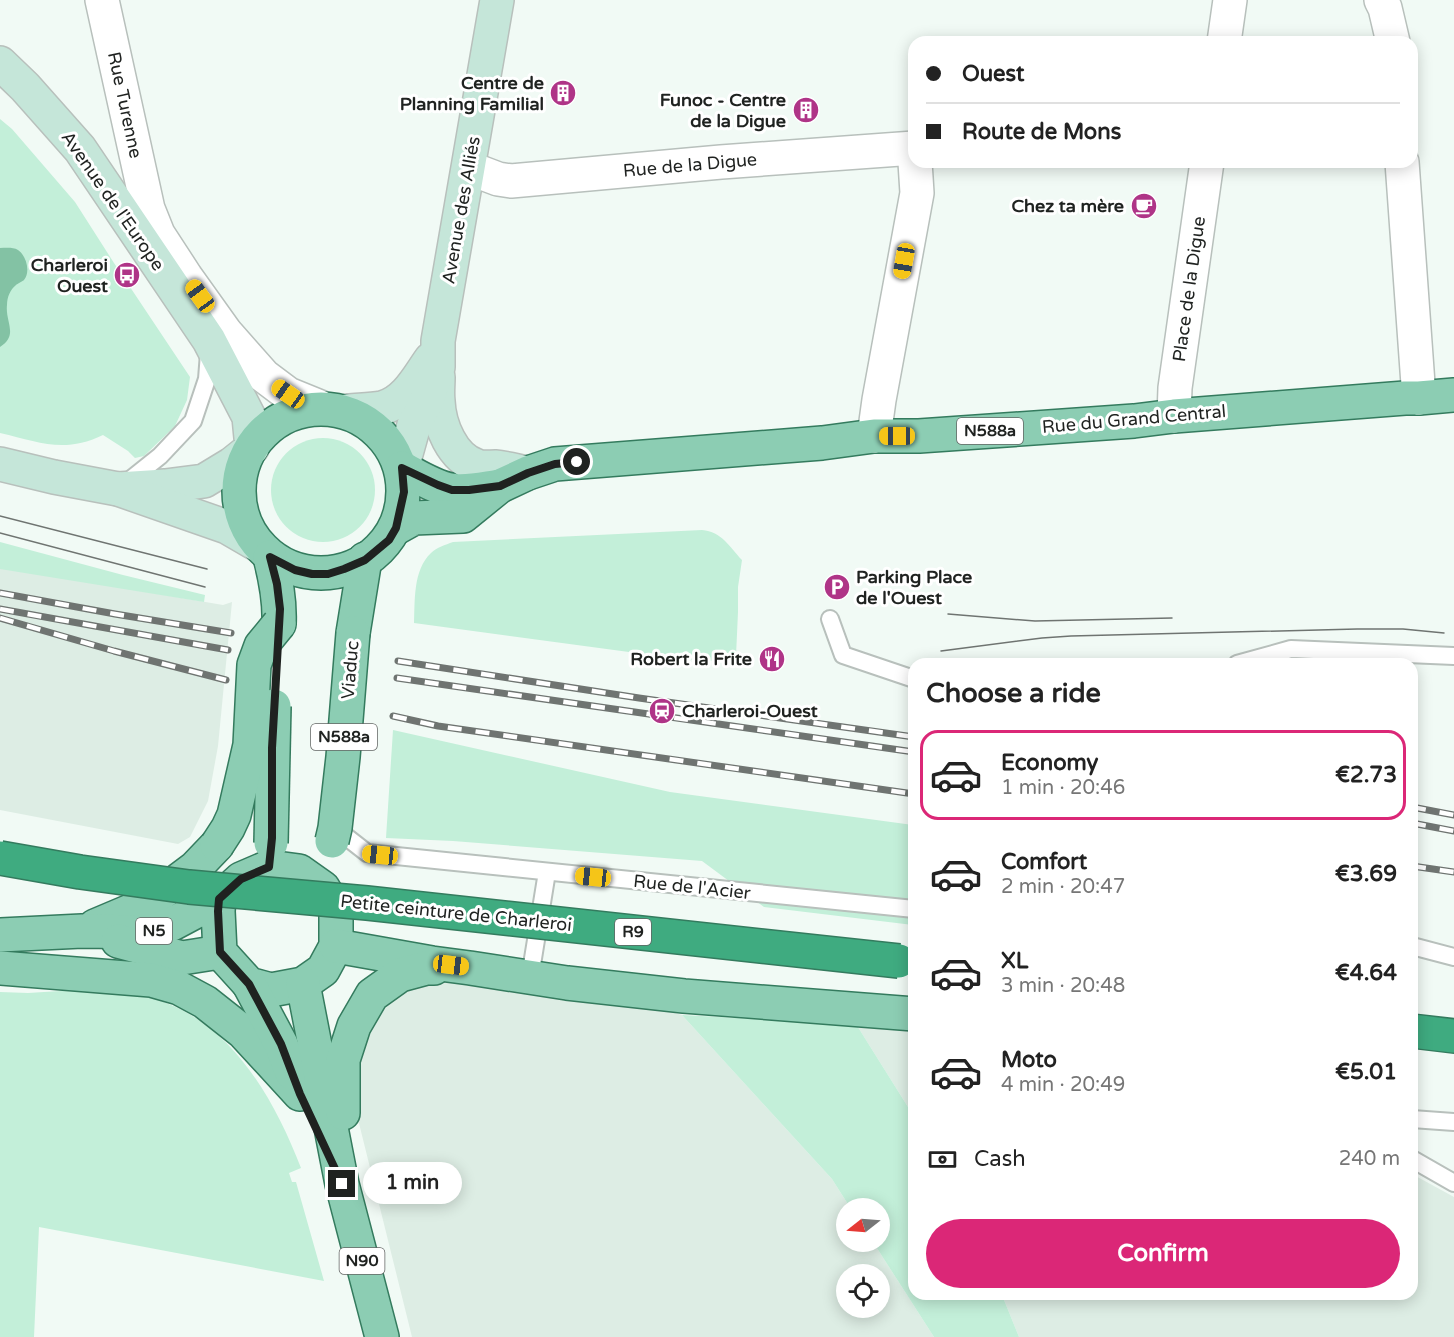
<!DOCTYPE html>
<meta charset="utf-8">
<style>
body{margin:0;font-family:"Varela Round",sans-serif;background:#f2f2f2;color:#222;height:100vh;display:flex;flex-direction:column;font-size:22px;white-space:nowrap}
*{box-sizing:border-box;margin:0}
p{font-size:20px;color:#767676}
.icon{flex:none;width:33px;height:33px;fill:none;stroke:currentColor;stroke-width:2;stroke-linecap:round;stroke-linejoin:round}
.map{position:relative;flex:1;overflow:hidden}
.sheet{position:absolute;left:908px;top:658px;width:510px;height:642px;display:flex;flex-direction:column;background:#fff;border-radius:18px;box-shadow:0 3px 15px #0003}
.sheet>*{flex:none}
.guide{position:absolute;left:908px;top:36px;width:510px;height:132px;border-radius:18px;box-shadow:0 3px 15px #0003;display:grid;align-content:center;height:132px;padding:0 18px;background:#fff}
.needle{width:39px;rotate:253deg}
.fabs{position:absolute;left:836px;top:1198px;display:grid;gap:12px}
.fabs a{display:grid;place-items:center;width:54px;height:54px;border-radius:50%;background:#fff;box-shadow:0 3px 15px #0003;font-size:30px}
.end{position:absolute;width:27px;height:27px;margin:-14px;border:8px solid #1f2220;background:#fff;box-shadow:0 0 0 3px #fff}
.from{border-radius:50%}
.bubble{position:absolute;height:42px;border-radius:21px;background:#fff;box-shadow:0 3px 15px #0003;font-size:20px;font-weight:700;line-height:42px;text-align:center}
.car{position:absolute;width:18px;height:36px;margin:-18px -9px;border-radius:8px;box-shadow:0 0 4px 2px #0007;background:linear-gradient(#f5c518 24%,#345 0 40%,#f5c518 0 76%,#345 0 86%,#f5c518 0)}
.guide b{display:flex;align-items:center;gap:21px;height:57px;font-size:22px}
.guide b+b{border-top:2px solid #e0e0e0}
.guide i{width:15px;height:15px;background:#222}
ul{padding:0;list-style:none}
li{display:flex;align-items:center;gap:18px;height:90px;margin:0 12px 9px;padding:0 6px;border:3px solid transparent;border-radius:18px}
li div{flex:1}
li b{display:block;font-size:22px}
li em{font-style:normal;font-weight:700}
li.on{border-color:#db2777}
li>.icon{width:54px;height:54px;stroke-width:1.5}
h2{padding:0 18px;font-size:27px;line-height:72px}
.pay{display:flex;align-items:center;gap:15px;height:66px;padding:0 18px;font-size:22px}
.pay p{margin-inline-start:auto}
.button{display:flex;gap:12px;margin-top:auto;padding:12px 18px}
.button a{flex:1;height:69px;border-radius:36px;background:#db2777;color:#fff;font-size:24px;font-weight:700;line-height:69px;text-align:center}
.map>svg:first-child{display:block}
.built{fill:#ddede4;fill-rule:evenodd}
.green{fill:#c3efd9}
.water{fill:#83c2a4}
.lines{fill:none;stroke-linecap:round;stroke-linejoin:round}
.lane-casing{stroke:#b8c0bc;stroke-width:20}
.street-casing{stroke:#b8c0bc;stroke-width:36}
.secondary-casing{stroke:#b8c0bc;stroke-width:36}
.primary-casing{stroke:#347b5e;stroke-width:36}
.highway-casing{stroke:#347b5e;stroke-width:36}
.lane{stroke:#fff;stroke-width:16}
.street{stroke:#fff;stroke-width:33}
.secondary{stroke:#c5e6d9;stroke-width:33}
.primary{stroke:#8ccdb3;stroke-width:33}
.highway{stroke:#3fab80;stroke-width:33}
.tram{stroke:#6f7471;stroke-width:1.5}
.rail-casing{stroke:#6f7471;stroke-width:7}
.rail{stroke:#fff;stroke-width:4.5;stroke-dasharray:14;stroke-linecap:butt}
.primary-bridge-casing{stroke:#347b5e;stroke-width:36;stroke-linecap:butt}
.highway-bridge-casing{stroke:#347b5e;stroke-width:36;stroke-linecap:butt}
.primary-bridge{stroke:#8ccdb3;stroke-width:33}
.highway-bridge{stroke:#3fab80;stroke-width:33}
.route{stroke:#1f2220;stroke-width:8}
.labels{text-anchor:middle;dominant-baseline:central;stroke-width:6;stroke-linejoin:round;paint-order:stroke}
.shield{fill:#fff;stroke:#626463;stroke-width:1.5}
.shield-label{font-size:16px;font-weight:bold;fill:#1f2220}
.poi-label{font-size:18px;font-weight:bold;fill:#1f2220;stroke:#fff;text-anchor:end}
.street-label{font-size:18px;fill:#1f2220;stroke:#fff}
</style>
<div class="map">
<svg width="1454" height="1337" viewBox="0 0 1454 1337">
<rect width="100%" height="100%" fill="#f1faf5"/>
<g class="built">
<polygon points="0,567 223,605 232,602 218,746 208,801 190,837 178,844 0,810"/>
<path d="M449 976 648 1005 682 1015 832 1179 851 1209H846V1242H873L934 1337H412L351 1091 374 1016 393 993ZM846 1275H879V1308H846Z"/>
<polygon points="856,1024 913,1031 913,1115"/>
<polygon points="1412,1174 1454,1197 1454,1337 1019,1337 1002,1295 1412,1294"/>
</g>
<g class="green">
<path d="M0 119 12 129 75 202 114 263 190 377 187 400 175 426 144 456 135 458 128 451 103 435C64 454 39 442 0 433Z"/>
<circle cx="323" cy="490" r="52"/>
<path d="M702 530C722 532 729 546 742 560L738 587V612L736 656H718V661L681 659 414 623C415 600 413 570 431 553 437 547 445 545 453 542Z"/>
<polygon points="0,542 123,575 205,595 204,602 0,569"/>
<polygon points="393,730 670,792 913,825 913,925 764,907 702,861 453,841 386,838"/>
<path d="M60 991C84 991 109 990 133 994 223 1008 271 1091 301 1168L289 1173 292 1182H296L324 1281 39 1227 34 1337H0V992L28 993Z"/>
<polygon points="682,1015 856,1024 913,1115 914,1294 1002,1295 1019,1337 934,1337 873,1242 879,1242 879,1209 851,1209 832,1179"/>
</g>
<path class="water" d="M0 248C6 248 13 247 18 250 26 255 31 272 24 280 23 281 17 284 16 285 10 290 7 297 7 305 5 322 19 335 0 347Z"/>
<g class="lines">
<defs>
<g id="lane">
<polyline points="125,484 160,456 193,421 207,379 209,353"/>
<polyline points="830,619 843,655 914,679"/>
<polyline points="1237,664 1291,649 1454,656"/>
<polyline points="335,828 367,853 914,909"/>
<polyline points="1412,946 1454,957"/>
<polyline points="530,977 547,872"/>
<polyline points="1412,1119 1454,1122"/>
<polyline points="1412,1159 1454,1183"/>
</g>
<g id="street">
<polyline points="102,0 148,209 158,234 186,277 226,333 264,376 288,394 320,407"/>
<polyline points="1381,0 1385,8 1393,42"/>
<polyline points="1224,42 1230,0"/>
<polyline points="1402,162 1419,398"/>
<polyline points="469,168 498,179 511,181 721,162 914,148"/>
<polyline points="1174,416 1175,388 1207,162"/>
<polyline points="874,436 879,400 917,193 915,162"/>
</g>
<g id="secondary">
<polyline points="0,63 25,87 80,149 209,340 249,417 252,448 232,464 204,481 165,486 118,489"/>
<path d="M438 377C438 385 437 393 438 401 439 425 452 458 477 466 482 468 489 467 495 467 506 468 517 471 528 473"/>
<path d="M348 411C359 410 371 410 382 408 406 402 418 377 431 359"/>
<polyline points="0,464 54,477 118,489 227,527 258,545"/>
<polyline points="402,468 414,425 427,400 438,367 438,341 497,0"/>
</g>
<g id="primary">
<circle cx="321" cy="491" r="82"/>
<path d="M402 468C417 476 434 487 451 490 466 493 485 488 500 486"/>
<polyline points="396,528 414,518 463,516 500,486 528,473 555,464 822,443 874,436 919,436 1134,421 1174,416 1405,398 1419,398 1454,395"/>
<path d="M270 557C276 580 280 600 279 624"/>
<polyline points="353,633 365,559"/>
<polyline points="95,926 147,904 195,868 217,845"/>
<polyline points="0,935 82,931 149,932 172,924 219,899 241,879 269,867 299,871 323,888 336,910 336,946 323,970 303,984 271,990 249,984 220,952 218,911 219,899"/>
<polyline points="118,941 182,958 220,952"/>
<polyline points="336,946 432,963 470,968 567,983 684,996 914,1014"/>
<polyline points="0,968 151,980 179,988 205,1002 243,1032 300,1094"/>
<polyline points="249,984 281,1044 292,1073"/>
<polyline points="303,984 342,1184 382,1337"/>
<polyline points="343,1113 343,1060 354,1026 372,995 400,975 426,968 434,968"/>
</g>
<polyline id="highway" points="1412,1031 1454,1036"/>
</defs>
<use href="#lane" class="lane-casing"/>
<use href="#street" class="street-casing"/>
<use href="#secondary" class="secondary-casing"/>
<use href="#primary" class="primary-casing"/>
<use href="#highway" class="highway-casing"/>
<use href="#lane" class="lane"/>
<use href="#street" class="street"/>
<use href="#secondary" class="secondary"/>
<use href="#primary" class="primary"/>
<use href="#highway" class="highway"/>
<g class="tram">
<polyline points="0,516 207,569"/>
<polyline points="0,533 205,587"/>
<polyline points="948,614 1035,621 1172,618"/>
<polyline points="941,651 1042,638 1071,636 1357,629 1403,629 1444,633"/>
</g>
<defs>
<g id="rail">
<polyline points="0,593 115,614 231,633"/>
<polyline points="0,609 228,650"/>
<polyline points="0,618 114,651 226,680"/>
<polyline points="398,661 639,698 914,737"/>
<polyline points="397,678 914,752"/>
<polyline points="393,716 438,726 914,794"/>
<polyline points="1412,807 1454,815"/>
<polyline points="1412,823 1454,831"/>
<polyline points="1412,866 1454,872"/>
</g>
</defs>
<use href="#rail" class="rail-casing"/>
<use href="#rail" class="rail"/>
<defs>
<g id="primary-bridge">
<polyline points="332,841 335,828 343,757 353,633"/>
<polyline points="271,843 274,706"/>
<polyline points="217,845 228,828 234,815 250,745 254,665 261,646 279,624"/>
</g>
<polyline id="highway-bridge" points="0,858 80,872 189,887 367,903 899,961"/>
</defs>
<use href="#primary-bridge" class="primary-bridge-casing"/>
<use href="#highway-bridge" class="highway-bridge-casing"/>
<use href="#primary-bridge" class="primary-bridge"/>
<use href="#highway-bridge" class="highway-bridge"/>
</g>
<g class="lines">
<polyline class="route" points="342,1184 300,1094 281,1044 249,984 220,952 218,911 219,899 241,879 269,867 272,838 272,748 280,609 277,584 270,557 295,570 312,574 328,574 344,569 365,560 389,540 396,528 404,492 402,468 438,485 452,490 469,490 500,486 528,473 555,464 577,462"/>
</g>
<defs>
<symbol id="building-disc" viewBox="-11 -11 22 22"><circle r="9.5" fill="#af3487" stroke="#fff"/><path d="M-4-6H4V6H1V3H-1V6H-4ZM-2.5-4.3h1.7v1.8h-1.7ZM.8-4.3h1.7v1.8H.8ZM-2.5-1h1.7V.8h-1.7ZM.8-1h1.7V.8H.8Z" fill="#fff"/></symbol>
<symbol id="cafe-disc" viewBox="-11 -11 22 22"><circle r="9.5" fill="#af3487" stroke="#fff"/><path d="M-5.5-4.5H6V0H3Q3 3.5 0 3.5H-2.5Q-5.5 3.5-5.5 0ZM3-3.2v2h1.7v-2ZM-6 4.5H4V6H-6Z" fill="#fff"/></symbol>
<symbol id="bus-disc" viewBox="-11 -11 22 22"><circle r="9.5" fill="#af3487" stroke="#fff"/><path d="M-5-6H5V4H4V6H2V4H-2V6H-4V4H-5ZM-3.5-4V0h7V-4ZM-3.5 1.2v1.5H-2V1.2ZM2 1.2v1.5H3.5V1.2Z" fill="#fff"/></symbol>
<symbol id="parking-disc" viewBox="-11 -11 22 22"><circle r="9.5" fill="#af3487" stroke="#fff"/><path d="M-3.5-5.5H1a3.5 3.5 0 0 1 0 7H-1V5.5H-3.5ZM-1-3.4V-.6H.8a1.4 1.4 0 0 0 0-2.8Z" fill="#fff"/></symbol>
<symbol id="restaurant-disc" viewBox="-11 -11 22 22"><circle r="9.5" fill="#af3487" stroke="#fff"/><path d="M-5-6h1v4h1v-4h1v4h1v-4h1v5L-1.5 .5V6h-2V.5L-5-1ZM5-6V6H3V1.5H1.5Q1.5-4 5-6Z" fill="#fff"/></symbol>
<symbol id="station-disc" viewBox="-11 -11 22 22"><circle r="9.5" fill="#af3487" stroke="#fff"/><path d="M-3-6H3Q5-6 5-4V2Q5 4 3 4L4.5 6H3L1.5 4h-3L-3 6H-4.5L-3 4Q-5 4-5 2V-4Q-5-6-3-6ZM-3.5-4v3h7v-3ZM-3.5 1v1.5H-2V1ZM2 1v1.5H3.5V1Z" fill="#fff"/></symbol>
</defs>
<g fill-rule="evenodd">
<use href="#building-disc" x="548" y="78" width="30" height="30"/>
<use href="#building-disc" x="791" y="95" width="30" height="30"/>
<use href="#cafe-disc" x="1129" y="191" width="30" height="30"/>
<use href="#bus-disc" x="112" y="260" width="30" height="30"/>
<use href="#parking-disc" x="822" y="572" width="30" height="30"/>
<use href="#restaurant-disc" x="757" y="644" width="30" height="30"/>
<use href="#station-disc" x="647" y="696" width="30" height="30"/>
</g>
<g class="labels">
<g class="shield">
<rect x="957" y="418" width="66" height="26" rx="4.5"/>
<rect x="311" y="724" width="66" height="26" rx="4.5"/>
<rect x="136" y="918" width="36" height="26" rx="4.5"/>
<rect x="615" y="919" width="36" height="26" rx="4.5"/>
<rect x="339.5" y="1248" width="45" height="26" rx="4.5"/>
</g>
<g class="shield-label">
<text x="990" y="431">N588a</text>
<text x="344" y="737">N588a</text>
<text x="154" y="931">N5</text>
<text x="633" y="932">R9</text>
<text x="362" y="1261">N90</text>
</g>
<g class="poi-label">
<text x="544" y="83">Centre de<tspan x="544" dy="21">Planning Familial</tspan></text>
<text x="786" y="100">Funoc - Centre<tspan x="786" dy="21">de la Digue</tspan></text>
<text x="1124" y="206">Chez ta mère</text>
<text x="108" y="265">Charleroi<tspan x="108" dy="21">Ouest</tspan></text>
<text x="856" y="577" text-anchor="start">Parking Place<tspan x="856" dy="21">de l'Ouest</tspan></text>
<text x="752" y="659">Robert la Frite</text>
<text x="682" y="711" text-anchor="start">Charleroi-Ouest</text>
</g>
<g class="street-label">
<text transform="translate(125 105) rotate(78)">Rue Turenne</text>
<text transform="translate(690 165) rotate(-5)">Rue de la Digue</text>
<text transform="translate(113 201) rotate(55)">Avenue de l'Europe</text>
<text transform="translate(461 210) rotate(-80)">Avenue des Alliés</text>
<text transform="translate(1189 289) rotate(-82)">Place de la Digue</text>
<text transform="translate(1134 419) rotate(-5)">Rue du Grand Central</text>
<text transform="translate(350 670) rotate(-85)">Viaduc</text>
<text transform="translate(692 887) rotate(6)">Rue de l'Acier</text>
<text transform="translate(456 913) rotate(6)">Petite ceinture de Charleroi</text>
</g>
</g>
</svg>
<div class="fabs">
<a><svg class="needle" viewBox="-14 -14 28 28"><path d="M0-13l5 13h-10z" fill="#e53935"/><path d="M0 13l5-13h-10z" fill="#767676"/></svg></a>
<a><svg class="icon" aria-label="locate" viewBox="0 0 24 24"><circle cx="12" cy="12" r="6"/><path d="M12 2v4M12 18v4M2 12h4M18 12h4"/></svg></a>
</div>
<i class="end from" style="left:577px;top:462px"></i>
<i class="end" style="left:342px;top:1184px"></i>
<div class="bubble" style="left:363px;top:1162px;width:99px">1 min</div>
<i class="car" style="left:904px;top:261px;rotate:190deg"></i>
<i class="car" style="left:200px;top:296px;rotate:324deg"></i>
<i class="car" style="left:288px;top:394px;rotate:305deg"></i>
<i class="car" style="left:897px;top:436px;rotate:270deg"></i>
<i class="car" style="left:380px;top:855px;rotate:276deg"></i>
<i class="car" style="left:593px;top:877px;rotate:276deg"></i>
<i class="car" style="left:451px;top:965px;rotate:97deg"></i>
<div class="guide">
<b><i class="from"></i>Ouest</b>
<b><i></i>Route de Mons</b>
</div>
<section class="sheet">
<h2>Choose a ride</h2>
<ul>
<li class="on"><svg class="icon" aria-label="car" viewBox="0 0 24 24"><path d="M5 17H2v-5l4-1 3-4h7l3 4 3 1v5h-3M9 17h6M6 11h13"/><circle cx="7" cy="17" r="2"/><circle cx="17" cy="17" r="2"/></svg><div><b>Economy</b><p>1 min · 20:46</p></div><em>€2.73</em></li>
<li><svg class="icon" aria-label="car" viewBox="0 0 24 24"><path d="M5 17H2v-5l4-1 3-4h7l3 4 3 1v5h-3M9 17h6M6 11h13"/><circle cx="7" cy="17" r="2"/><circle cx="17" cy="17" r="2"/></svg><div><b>Comfort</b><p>2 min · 20:47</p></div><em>€3.69</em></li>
<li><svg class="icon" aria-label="car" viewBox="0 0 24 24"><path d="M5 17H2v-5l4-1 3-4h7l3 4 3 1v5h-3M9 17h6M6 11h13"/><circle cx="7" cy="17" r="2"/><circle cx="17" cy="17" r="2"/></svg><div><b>XL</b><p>3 min · 20:48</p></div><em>€4.64</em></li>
<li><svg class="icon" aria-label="car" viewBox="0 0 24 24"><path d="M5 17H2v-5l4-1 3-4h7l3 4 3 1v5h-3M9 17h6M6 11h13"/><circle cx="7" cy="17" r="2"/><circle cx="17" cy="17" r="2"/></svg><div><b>Moto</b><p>4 min · 20:49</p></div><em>€5.01</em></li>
</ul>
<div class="pay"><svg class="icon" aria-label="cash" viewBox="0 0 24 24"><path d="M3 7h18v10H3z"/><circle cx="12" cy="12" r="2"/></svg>Cash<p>240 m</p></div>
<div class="button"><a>Confirm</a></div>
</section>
</div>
